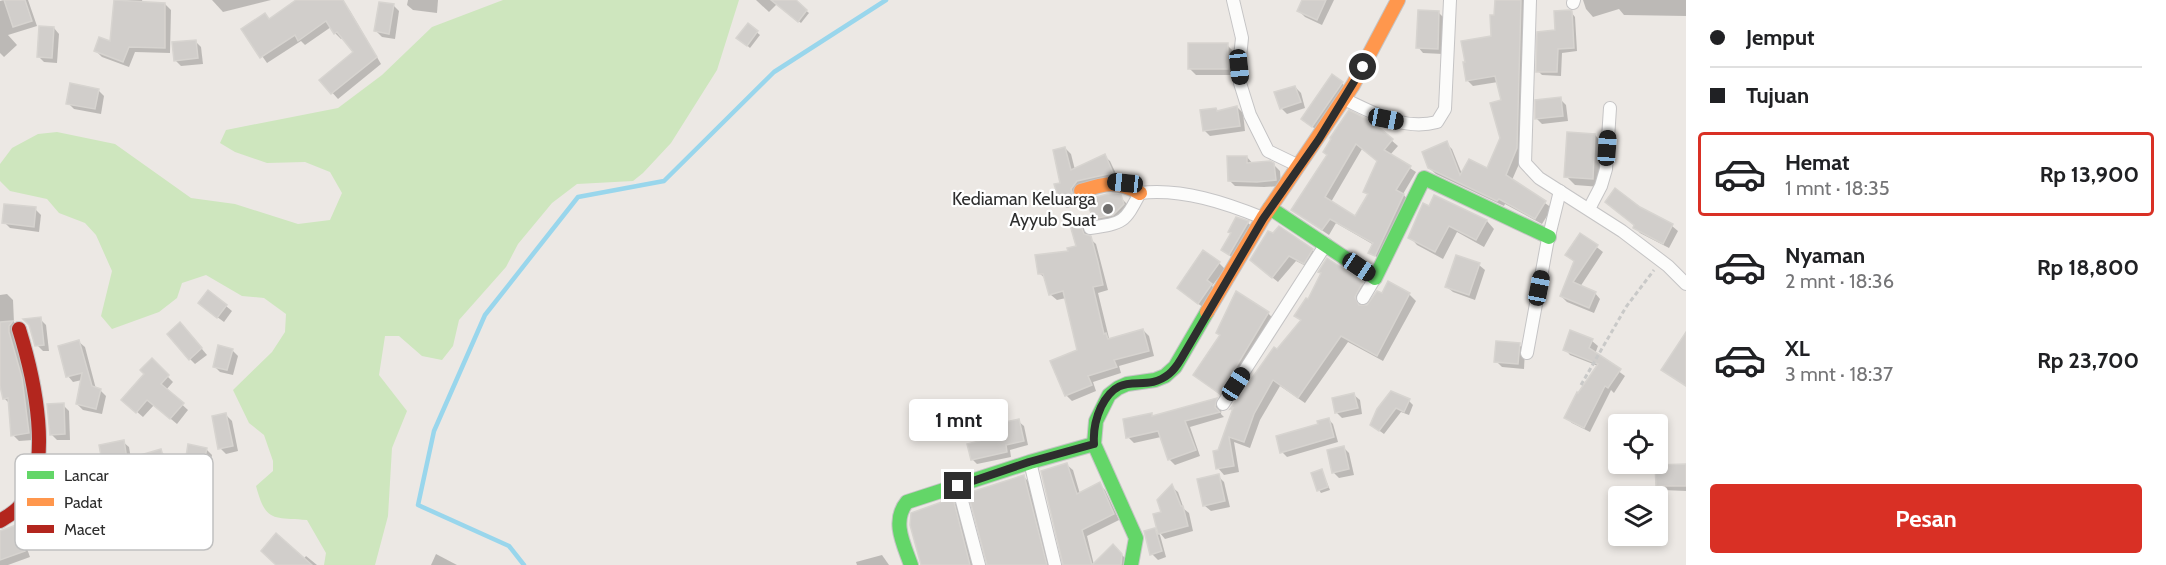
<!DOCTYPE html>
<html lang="id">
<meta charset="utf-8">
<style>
body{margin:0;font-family:Cabin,sans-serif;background:#f6f6f6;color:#202124;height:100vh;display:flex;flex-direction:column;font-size:22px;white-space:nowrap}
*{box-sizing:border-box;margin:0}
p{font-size:20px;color:#757577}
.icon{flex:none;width:33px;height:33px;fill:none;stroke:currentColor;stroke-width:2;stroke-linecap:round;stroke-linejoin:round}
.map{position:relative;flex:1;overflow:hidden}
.panel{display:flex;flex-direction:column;background:#fff;width:480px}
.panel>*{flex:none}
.hud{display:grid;align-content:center;height:132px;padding:0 24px;background:#fff}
.controls{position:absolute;left:1608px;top:414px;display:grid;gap:12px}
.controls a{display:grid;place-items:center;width:60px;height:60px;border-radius:6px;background:#fff;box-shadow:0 3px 9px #0003;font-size:30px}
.end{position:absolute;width:27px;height:27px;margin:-14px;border:8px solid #2e2e2e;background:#fff;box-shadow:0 0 0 3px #fff}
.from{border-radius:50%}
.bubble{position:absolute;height:42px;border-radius:6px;background:#fff;box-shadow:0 3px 9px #0003;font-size:20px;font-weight:800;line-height:42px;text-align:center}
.car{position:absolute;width:18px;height:36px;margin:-18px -9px;border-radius:8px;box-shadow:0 0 4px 2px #0007;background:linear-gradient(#222 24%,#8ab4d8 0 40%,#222 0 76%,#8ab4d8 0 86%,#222 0)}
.hud b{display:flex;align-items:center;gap:21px;height:57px;font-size:22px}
.hud b+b{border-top:2px solid #e0e0e0}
.hud i{width:15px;height:15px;background:#202124}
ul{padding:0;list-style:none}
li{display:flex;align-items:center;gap:18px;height:84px;margin:0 12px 9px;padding:0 12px;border:3px solid transparent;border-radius:6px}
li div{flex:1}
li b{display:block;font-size:22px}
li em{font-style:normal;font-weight:800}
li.selected{border-color:#d93025}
li>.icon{width:54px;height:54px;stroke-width:1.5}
.button{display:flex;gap:12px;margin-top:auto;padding:12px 24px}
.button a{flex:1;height:69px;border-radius:6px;background:#d93025;color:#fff;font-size:24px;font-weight:800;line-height:69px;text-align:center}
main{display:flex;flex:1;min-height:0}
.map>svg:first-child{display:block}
.green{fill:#cee6be}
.shadow{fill:#0003;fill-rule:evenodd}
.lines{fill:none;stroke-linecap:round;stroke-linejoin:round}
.stream{stroke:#99d6ec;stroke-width:4.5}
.building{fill:#d1cecb;stroke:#d7d4d0;stroke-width:1.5;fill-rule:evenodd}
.street-casing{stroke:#c5c4c5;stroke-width:14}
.fast-casing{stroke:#c5c4c5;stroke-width:16}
.slow-casing{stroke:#c5c4c5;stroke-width:16}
.jam-casing{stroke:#c5c4c5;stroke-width:16}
.path{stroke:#c9c9c8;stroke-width:3;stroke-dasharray:4.5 3;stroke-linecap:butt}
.street{stroke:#fcfcfb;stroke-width:12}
.fast{stroke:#63d668;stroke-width:14}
.slow{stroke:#ff974d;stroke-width:14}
.jam{stroke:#b3261e;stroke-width:14}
.route{stroke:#2e2e2e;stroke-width:8}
.poi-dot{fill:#706f6e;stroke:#fff;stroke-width:2}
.labels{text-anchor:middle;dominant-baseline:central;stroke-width:4.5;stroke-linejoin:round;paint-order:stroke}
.poi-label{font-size:18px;fill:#2e2e2e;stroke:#fff;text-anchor:end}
.key{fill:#fff;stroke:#c0c0c0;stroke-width:1.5}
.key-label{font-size:16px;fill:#2e2e2e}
</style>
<main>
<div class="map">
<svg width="1686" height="565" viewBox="0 0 1686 565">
<rect width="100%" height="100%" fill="#ece8e4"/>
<path class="green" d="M503 0H739L717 70 671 143 643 173 633 181 577 184 552 203 518 244 506 267 459 320 453 346 442 360 422 356 399 336H385L379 375 407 411 392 448 388 516 375 565H324L326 553 307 520C273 517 266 523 256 486L273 471V461L264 435 249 423 233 390 272 352 285 332 286 314 264 298 242 296 206 275 182 283 177 298 159 312 112 329 101 316 112 271 96 235 85 223 59 213 47 199 10 191 0 181V164L12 148 38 134 57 132 115 144 191 198 235 204 298 224 330 220 342 193 330 172 305 162 267 163 235 152 220 143 226 130 338 108 382 75 432 27Z"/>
<g class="shadow">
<polygon points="4,0 28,0 37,26 8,35 17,45 4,57 0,53 0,1"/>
<polygon points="116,0 142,0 143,4 165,4 171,10 170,53 135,52 129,67 102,57 96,51 111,43"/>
<polygon points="212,0 271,0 223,12"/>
<polygon points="299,0 339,0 350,11 381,64 338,99 321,80 355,53 343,38 341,39 335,33 331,27 305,45 301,41 267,63 243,29 270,20"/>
<polygon points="408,0 438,0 437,13 413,10 407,5"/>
<polygon points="756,0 778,0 780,1 769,12"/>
<polygon points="1304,0 1334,0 1322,25 1305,17 1299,11"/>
<polygon points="1497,0 1530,0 1523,155 1512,180 1552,208 1542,224 1505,204 1504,206 1436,174 1429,168 1446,143 1452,149 1462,174 1487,171 1502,138 1502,101 1498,82 1473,86 1467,80 1467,63 1492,37"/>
<polygon points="1583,0 1686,0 1686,16 1624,15 1619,9 1593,17 1586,9"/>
<polygon points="794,1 809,13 801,23 786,11"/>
<polygon points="394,6 399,11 395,39 382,37 376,31"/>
<polygon points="1571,12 1575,17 1577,51 1562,53 1561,76 1542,75 1538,71 1556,31"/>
<polygon points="1439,13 1444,18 1443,54 1423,53 1418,47"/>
<polygon points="748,25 760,35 750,48 741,40"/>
<polygon points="54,28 59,34 57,63 44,62 38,56"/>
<polygon points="195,41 201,47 203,64 181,66 175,60"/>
<polygon points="1227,45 1233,51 1233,75 1196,75 1190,69"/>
<polygon points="1342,83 1347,89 1318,131 1302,119"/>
<polygon points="1295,87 1301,93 1305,108 1287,114 1281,108"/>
<polygon points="98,90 104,96 101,114 74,109 68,103"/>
<polygon points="1560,99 1566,105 1568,121 1542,124 1536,118"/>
<polygon points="1237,107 1243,113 1245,131 1210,136 1204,130 1217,112"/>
<path d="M1370 122 1398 146 1390 155 1416 172 1403 194 1409 201 1381 260 1370 252 1374 245 1336 223 1329 235 1299 215ZM1362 149 1379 162 1365 191 1369 195 1355 219 1331 202Z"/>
<polygon points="1595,135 1603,144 1601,187 1575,185 1566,176"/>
<polygon points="1065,148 1071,154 1075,170 1104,156 1110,161 1118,178 1076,196 1078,204 1067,208 1061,202"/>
<polygon points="1247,157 1253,164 1273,164 1280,171 1281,186 1264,187 1235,186 1229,180"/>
<polygon points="1120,197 1126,203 1129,211 1100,224 1094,218"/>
<polygon points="1435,197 1487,221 1494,229 1484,247 1457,232 1443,259 1417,245 1410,237"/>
<polygon points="1606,202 1639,208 1672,226 1678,231 1669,248 1640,233 1635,227 1635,226"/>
<polygon points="35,209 41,215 39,232 10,228 4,222"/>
<polygon points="1087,222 1092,227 1088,230 1087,236 1096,244 1108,290 1098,293 1109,338 1110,340 1143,330 1149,336 1154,356 1119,366 1121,373 1093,382 1096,391 1072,401 1066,395 1079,351 1066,298 1057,300 1051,295 1046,279 1039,273 1078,247 1072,226"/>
<polygon points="1248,223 1254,228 1235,260 1223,250"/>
<polygon points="1274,235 1312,250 1318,256 1310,268 1296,261 1278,282 1258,266"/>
<polygon points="1581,235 1603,252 1580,287 1595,293 1600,299 1594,313 1567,302 1561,296 1575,262 1567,255"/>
<polygon points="1219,263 1225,269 1212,286 1217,291 1204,308 1185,294"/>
<polygon points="1479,265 1485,270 1475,300 1453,292 1447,287"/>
<polygon points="1362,284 1368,290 1361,305 1362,307 1368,306 1382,295 1409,294 1416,301 1383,361 1348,342 1305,403 1280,386 1260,420 1250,448 1234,442 1239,472 1224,475 1218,468 1219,451 1234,411 1231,409 1274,349 1278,351 1302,321 1296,315"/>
<polygon points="7,294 13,300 14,323 27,385 33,440 19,441 13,435 10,404 4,398 0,379 0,295"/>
<polygon points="226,306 232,311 224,322 205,308"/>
<polygon points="1268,313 1275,321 1227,400 1195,375"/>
<polygon points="40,319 46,325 49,351 43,351 37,345"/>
<polygon points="186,330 207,355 195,364 190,359"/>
<polygon points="1592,341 1598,346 1595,354 1625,376 1614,393 1611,390 1590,432 1572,423 1566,418 1598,366 1570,355 1565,349"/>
<polygon points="79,342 85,347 96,389 100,390 106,396 102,414 83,410 77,404 82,380 73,382 68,376"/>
<polygon points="1519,345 1525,350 1524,369 1502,367 1496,361"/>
<polygon points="232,350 238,356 233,375 220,372 214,366"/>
<polygon points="152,361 173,382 166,390 188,410 177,424 154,405 143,417 129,405"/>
<polygon points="1354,395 1360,400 1362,414 1342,418 1336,412"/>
<polygon points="1216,400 1222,405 1221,414 1224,417 1190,427 1200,456 1175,465 1169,459 1161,437 1134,443 1128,437 1151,415 1153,417"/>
<polygon points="1409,401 1413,405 1409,415 1401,412 1384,434 1377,429 1379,410"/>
<polygon points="63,405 69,411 70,440 57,440 51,434"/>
<polygon points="226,415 232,421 238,451 226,454 220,448"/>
<polygon points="1328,419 1333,424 1338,442 1287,457 1282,452"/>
<polygon points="1018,421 1024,426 1028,445 1010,450 1011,457 977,464 972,459 985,441 1009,431"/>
<polygon points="123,442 129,447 131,459 160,451 166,456 173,479 141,488 142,498 134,500 139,531 93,538 95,544 85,546 78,539 50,545 44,539 85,515 116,510 110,466 104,460"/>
<polygon points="1343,447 1349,453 1354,475 1339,478 1333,472"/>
<polygon points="206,449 212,455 209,472 192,468 186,462"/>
<polygon points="1067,465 1073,470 1080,494 1099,484 1105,490 1119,520 1087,536 1094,565 1064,565"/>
<polygon points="1686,466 1686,491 1662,490 1657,486"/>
<polygon points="1322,471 1330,490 1321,493 1319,490"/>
<polygon points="1218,476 1224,482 1230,507 1211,511 1205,506"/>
<polygon points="1024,477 1029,482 1050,565 988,565"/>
<polygon points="1172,487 1178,492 1184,509 1189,513 1193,531 1165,539 1160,533 1163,513"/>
<polygon points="952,500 958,506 974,565 922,565"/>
<polygon points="16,526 21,532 30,557 8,565 0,565 0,541"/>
<polygon points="1154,529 1160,535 1166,557 1158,560 1152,554"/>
<polygon points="1113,546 1128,561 1127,565 1100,565"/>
<polygon points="436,554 457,565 431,565"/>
<polygon points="882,555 889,565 857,565 856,562"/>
<polygon points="306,556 317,565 277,565 303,560"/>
</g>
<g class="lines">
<polyline class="stream" points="524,565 509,546 418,505 434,431 485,315 578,197 664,181 774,72 886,0"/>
</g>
<g class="building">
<polygon points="4,0 25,0 32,21 13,27"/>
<polygon points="114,0 165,3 165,48 129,47 123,62 94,51 99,37 110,41"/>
<polygon points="296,0 343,0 377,57 331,94 319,80 353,52 337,32 334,34 326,21 298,41 295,35 260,58 241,29 265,13 269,19"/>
<polygon points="771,0 796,0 807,10 798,22"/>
<polygon points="1302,0 1326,0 1317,20 1297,11"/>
<polygon points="1495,0 1521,0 1517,148 1506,175 1546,201 1535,219 1499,199 1497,201 1428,168 1422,152 1447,141 1460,175 1469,159 1487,168 1500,138 1490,103 1501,100 1495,76 1466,81 1463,62 1465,62 1461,41 1491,36 1490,15 1494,15"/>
<polygon points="379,2 394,4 389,34 374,31"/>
<polygon points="1418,10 1439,11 1438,49 1416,48"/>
<polygon points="1569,10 1572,11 1574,48 1558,49 1557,72 1536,72 1537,32 1555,30 1554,11"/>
<polygon points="748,23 758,31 747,46 736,38"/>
<polygon points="39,26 54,27 52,58 37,57"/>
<polygon points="196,40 198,58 174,61 172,42"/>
<rect x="1188" y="43" width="40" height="26"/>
<polygon points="1332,74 1343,82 1312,127 1301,119"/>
<polygon points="70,83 99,89 95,109 66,104"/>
<polygon points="1295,86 1301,102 1280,109 1274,92"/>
<polygon points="1561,97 1563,116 1535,119 1535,100"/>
<polygon points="1237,106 1240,126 1203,131 1200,110 1216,108 1217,111"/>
<path d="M1349 110 1371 121 1393 139 1384 150 1411 166 1396 190 1404 194 1375 256 1368 253 1373 243 1330 219 1322 230 1291 210 1327 155 1323 152 1331 139 1330 138ZM1356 144 1377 161 1363 192 1368 194 1355 216 1325 197Z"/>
<polygon points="1567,132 1595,134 1593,179 1564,177"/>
<polygon points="1065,147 1071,170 1105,154 1113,173 1077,181 1071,189 1074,199 1060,203 1054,184 1060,183 1053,150"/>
<polygon points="1227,156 1247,156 1247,163 1270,161 1274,163 1276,180 1257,182 1228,181"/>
<polygon points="1615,188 1640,207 1673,224 1663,244 1633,228 1634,225 1605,202"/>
<polygon points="1107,194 1121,195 1124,204 1113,215 1093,219 1086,200"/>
<polygon points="1434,195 1487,220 1476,240 1449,226 1435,252 1408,238 1423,203 1429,206"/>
<polygon points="4,204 36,207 34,227 2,223"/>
<polygon points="1236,217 1249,221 1229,255 1221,250 1231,233 1228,232"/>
<polygon points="1087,220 1083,224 1082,229 1084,234 1091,236 1098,262 1103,285 1093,287 1104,334 1106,333 1108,339 1143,329 1149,351 1114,360 1117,367 1088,376 1092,385 1065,396 1050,361 1077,350 1063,291 1049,295 1043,274 1038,274 1035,255 1068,251 1067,248 1076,246 1070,225"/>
<polygon points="1279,226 1313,249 1304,264 1289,256 1272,278 1250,260 1268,231 1273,233"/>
<polygon points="1580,233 1598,245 1573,282 1596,292 1589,308 1560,296 1574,261 1565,255"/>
<polygon points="1203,250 1220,262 1207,280 1212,284 1198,304 1177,288"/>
<polygon points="1456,255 1480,263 1469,295 1445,287"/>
<polygon points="1327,258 1363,282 1355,297 1359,305 1367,305 1377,291 1382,293 1388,281 1410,293 1377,356 1341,336 1298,398 1273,380 1254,414 1244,442 1229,437 1234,466 1216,469 1213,451 1218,450 1233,408 1230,409 1274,347 1277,349 1301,320 1294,316 1306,298 1308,299 1321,273 1318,272"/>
<polygon points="208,290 227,305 217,318 198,303"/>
<polygon points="1236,291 1269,312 1220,394 1193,375 1220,335 1216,333"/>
<polygon points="41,317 44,345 35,346 29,325 23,319"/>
<polygon points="13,321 9,326 9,332 22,378 29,433 11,436 8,398 3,399 0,386 0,322"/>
<polygon points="180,322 202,348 189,360 167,334"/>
<polygon points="1570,330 1593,339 1589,348 1621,369 1608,388 1605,386 1584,428 1564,418 1577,392 1578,393 1598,364 1563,350"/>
<polygon points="1686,332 1686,386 1661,370"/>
<polygon points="79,340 92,386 101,389 96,409 76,404 82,373 66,377 58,346"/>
<polygon points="1496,341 1520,343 1518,364 1494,362"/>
<polygon points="218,345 233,349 227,370 213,367"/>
<polygon points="152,358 169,375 161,384 184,403 170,419 147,400 136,413 121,400 144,374 140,370"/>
<polygon points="1391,391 1410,399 1404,412 1396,408 1379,431 1370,425 1377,409"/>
<polygon points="1354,393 1358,408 1335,413 1332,398"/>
<polygon points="1217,398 1215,407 1220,412 1185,421 1196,450 1168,460 1158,431 1126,438 1123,419 1152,413 1152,416"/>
<polygon points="64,403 65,434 50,435 47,404"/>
<polygon points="226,413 233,446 218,449 212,416"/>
<polygon points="1329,418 1334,437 1280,453 1276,436 1318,424 1317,421"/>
<polygon points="1019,419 1024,441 1006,445 1007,452 971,460 967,444 983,440 982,435 1007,430 1005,422"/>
<polygon points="124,440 127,459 161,449 168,473 136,483 137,493 129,494 134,525 88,532 90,538 78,541 75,533 43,540 39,522 83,511 84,513 114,509 109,467 107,462 102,461 99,445"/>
<polygon points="188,444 207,448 203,467 185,463"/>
<polygon points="1344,446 1349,469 1332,473 1327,450"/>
<polygon points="1067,463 1077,494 1100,482 1114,514 1082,530 1092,565 1113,544 1122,554 1121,565 1063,565 1041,471"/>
<polygon points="1686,464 1686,486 1656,486 1655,465"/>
<polygon points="1322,469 1328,487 1317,491 1311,473"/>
<polygon points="1219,474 1225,501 1203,506 1197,479"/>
<polygon points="1024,475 1047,565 987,565 968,493"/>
<polygon points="1172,484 1181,506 1183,506 1188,526 1158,534 1153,514 1161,512 1157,500"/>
<polygon points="953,498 970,565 921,565 910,525 911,513"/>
<polygon points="16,525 25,551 0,560 0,531"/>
<polygon points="1155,528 1162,551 1150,555 1144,531"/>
<polygon points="276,533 312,565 276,565 261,551"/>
</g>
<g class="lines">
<defs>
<g id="street">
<polyline points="1233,0 1242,38 1239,67 1240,83 1250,115 1268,151 1299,166"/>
<polyline points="1530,0 1525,163 1539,178 1622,231 1668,266 1686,284"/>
<polyline points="1573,3 1574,0"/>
<path d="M1344 99C1374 113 1404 131 1437 122L1445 109 1450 0"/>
<polyline points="1589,209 1601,186 1606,169 1610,108"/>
<path d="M1090 228C1124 223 1124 223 1140 193 1182 188 1226 203 1263 218"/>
<polyline points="1363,298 1375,278"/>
<polyline points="1527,353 1547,244 1560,191"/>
<polyline points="1223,404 1326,244"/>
<polyline points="1030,462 1055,565"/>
<polyline points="958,486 979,565"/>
<polyline points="26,499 89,480 101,469"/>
</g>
<g id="fast">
<polyline points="1270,208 1375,278 1424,178 1549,237"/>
<path d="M911 565C904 545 891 521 907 502L1030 462 1094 444"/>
<polyline points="1131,565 1136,538 1094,444 1096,421 1109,395 1118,388 1127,384 1155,380 1165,376 1175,367 1207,312"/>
</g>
<g id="slow">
<path d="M1081 191C1106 183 1116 180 1140 193"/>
<polyline points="1207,312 1263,218 1353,85 1398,0"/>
</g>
<path id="jam" d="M0 521C6 517 14 513 19 507 56 469 33 374 19 329"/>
</defs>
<use href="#street" class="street-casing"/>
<use href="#fast" class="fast-casing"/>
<use href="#slow" class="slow-casing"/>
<use href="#jam" class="jam-casing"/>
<polyline class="path" points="1581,385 1626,307 1654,270"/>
<use href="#street" class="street"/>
<use href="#fast" class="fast"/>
<use href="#slow" class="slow"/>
<use href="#jam" class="jam"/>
</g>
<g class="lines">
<path class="route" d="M958 486 1029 462 1094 444C1093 430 1095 420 1101 407 1121 367 1143 395 1169 374 1174 370 1178 364 1181 359L1263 219 1319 139 1363 67"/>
</g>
<circle class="poi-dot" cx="1108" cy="209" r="6"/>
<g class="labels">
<g class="poi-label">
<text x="1096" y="199">Kediaman Keluarga<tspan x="1096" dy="21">Ayyub Suat</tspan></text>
</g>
</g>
<rect x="15" y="454" width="198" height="96" rx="9" class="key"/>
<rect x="27" y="471" width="27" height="8" fill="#63d668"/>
<rect x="27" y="498" width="27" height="8" fill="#ff974d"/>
<rect x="27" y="525" width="27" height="8" fill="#b3261e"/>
<g class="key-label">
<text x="64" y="481">Lancar</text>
<text x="64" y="508">Padat</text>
<text x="64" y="535">Macet</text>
</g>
</svg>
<div class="controls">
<a><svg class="icon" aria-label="locate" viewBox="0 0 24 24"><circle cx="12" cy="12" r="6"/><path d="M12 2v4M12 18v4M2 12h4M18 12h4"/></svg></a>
<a><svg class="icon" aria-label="layers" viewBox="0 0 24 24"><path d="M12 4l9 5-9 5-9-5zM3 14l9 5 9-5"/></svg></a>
</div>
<i class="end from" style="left:1363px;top:67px"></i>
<i class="end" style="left:958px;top:486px"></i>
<div class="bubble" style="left:909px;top:399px;width:99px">1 mnt</div>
<i class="car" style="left:1239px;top:67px;rotate:174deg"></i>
<i class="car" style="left:1386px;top:119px;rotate:101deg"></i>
<i class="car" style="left:1607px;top:148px;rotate:4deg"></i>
<i class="car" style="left:1125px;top:183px;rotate:276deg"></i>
<i class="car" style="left:1359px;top:267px;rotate:124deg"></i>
<i class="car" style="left:1539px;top:288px;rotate:11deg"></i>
<i class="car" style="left:1236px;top:384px;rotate:33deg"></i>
</div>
<section class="panel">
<div class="hud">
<b><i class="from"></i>Jemput</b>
<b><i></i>Tujuan</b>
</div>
<ul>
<li class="selected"><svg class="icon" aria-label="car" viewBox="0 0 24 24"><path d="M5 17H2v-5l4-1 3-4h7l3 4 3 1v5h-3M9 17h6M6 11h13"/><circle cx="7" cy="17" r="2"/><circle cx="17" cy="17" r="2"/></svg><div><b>Hemat</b><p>1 mnt · 18:35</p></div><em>Rp 13,900</em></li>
<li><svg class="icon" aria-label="car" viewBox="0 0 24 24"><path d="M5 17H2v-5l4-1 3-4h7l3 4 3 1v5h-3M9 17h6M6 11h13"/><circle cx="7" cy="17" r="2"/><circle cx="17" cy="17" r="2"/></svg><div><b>Nyaman</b><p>2 mnt · 18:36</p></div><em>Rp 18,800</em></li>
<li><svg class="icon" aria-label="car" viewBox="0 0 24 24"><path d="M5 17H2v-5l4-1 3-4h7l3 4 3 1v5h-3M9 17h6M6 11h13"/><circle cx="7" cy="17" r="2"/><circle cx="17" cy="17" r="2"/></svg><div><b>XL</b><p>3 mnt · 18:37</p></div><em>Rp 23,700</em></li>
</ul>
<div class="button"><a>Pesan</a></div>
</section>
</main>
